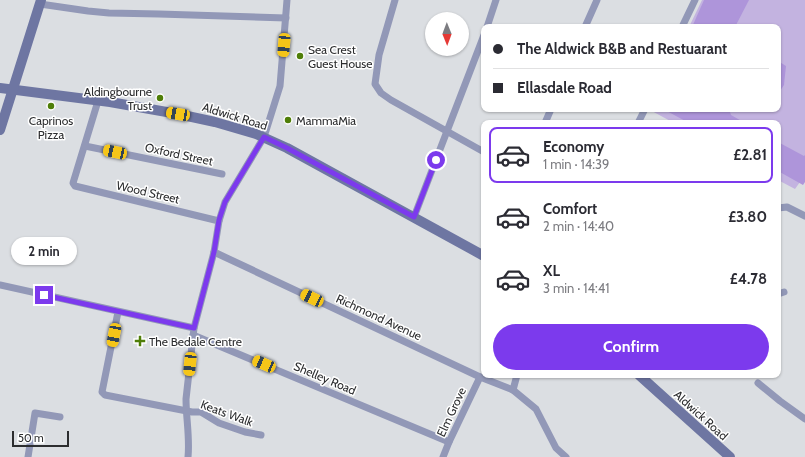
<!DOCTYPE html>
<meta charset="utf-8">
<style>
body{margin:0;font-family:Cabin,sans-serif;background:#f2f2f3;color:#2b2b33;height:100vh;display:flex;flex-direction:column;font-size:15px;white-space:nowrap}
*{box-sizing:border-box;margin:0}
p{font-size:13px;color:#7c7c81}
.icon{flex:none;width:22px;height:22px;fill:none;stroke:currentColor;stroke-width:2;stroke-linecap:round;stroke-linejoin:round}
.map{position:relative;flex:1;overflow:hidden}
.sheet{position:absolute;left:481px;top:120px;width:300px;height:258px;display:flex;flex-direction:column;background:#fff;border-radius:8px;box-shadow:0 1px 3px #0004}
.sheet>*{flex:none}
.hud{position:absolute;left:481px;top:24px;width:300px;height:88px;border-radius:8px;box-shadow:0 1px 3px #0004;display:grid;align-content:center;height:88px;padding:0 12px;background:#fff}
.needle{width:26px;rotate:179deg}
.fabs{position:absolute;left:425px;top:12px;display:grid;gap:8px}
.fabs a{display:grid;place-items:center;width:44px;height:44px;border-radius:50%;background:#fff;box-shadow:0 1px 3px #0004;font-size:20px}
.scale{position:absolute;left:12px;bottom:10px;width:57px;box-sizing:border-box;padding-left:4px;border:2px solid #2c2d2f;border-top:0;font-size:11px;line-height:14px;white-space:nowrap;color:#2c2d2f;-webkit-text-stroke:3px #fff;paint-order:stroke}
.end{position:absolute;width:18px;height:18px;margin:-9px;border:5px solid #7c3aed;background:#fff;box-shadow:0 0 0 2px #fff}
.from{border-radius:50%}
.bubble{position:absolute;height:28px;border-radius:14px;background:#fff;box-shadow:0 1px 3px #0004;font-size:13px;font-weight:700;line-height:28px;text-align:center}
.car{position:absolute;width:12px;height:24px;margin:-12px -6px;border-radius:5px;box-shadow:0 0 3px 1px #0007;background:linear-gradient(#f5c518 24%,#345 0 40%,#f5c518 0 76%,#345 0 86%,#f5c518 0)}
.hud b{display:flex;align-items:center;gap:14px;height:38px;font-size:15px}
.hud b+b{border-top:1px solid #e1e1e2}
.hud i{width:10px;height:10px;background:#2b2b33}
ul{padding:7px 0 0;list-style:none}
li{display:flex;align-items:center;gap:12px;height:56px;margin:0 8px 6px;padding:0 4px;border:2px solid transparent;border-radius:8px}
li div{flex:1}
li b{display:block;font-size:15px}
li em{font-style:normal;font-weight:700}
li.active{border-color:#7c3aed}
li>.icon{width:36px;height:36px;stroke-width:1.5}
.primary-button{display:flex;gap:8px;margin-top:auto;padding:8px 12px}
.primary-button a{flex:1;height:46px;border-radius:24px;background:#7c3aed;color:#fff;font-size:16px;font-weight:700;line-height:46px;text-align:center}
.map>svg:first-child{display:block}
.green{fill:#c3b3e0}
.forest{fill:#ae95da}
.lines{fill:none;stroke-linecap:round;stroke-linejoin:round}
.street{stroke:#9298b7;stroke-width:7}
.secondary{stroke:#6e76a2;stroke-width:10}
.route{stroke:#7c3aed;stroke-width:5}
.poi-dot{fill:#4f7e08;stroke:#fff;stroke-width:1.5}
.labels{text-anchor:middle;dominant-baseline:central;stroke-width:3;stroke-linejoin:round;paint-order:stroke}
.poi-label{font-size:12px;fill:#2c2d2f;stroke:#fff;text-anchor:start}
.street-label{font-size:12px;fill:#2c2d2f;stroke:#fff}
</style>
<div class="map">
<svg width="805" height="457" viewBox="0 0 805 457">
<rect width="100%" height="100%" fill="#dbdee2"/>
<polygon class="green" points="702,0 805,0 805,175 795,189 778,180 778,123 674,123 650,110 778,109 778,27 689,27"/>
<g class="forest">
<polygon points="704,0 749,0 735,27 692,27"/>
<polygon points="778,61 786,66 784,85 778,94"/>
<polygon points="663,109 729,109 731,115 745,123 689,123"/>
<polygon points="778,142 804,156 805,155 805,182 803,185 778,171"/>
</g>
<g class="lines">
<g class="street">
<polyline points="395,0 379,55 375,84 381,93 391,100 484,152"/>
<polyline points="40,4 88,11 109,13 159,14 286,18"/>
<polyline points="487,27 496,0"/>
<polyline points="585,27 597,0"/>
<polyline points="682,27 695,0"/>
<polyline points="98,101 73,183 75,186 219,221"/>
<polyline points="545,123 551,109"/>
<polyline points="638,123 645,109"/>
<polyline points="85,146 222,174"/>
<polyline points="778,208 787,207 805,216"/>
<polyline points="414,217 484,35"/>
<polyline points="214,252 480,377 513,390 536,409 556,448 566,457"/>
<polyline points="0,285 194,328"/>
<polyline points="778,294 784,292"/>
<polyline points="118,312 102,392 105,395 192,412 201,412 219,423 245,432 261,435"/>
<polyline points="193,335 449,442"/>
<polyline points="758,383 780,401 805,419"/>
<polyline points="513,390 517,375"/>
<polyline points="28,457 35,413 60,417"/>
<path d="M188 457C190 438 186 418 186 399L194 328 214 252 219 221 225 202 264 137 280 86 287 0"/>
<polyline points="443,457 449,442 480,377"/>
</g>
<g class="secondary">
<polyline points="0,88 110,102 178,114 215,122 256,134 287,148 484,256"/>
<polyline points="0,130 41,0"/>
<polyline points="639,375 730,457"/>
</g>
</g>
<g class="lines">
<polyline class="route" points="44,295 194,328 214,252 219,220 225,202 264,137 287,148 414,217 436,160"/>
</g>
<g class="poi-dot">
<circle cx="300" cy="56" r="4"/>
<circle cx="160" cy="98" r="4"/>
<circle cx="51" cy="106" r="4"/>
<circle cx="288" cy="120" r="4"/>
<path d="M138 335h4v4h4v4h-4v4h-4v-4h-4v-4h4z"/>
</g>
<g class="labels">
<g class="poi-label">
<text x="308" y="49">Sea Crest<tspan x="308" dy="14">Guest House</tspan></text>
<text x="152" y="91" text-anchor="end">Aldingbourne<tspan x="152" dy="14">Trust</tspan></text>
<text x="51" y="120" text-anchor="middle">Caprinos<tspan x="51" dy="14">Pizza</tspan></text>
<text x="296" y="120">MammaMia</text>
<text x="149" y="341">The Bedale Centre</text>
</g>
<g class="street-label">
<text transform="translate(235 116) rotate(17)">Aldwick Road</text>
<text transform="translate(179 154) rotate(12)">Oxford Street</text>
<text transform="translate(148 192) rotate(13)">Wood Street</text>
<text transform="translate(379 317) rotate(25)">Richmond Avenue</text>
<text transform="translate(325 378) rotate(23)">Shelley Road</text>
<text transform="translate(451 412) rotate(-65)">Elm Grove</text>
<text transform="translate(227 413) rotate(20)">Keats Walk</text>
<text transform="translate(701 415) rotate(42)">Aldwick Road</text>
</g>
</g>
</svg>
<div class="fabs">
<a><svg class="needle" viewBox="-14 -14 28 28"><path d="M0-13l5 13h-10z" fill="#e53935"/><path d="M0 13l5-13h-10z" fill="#7c7c81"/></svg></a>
</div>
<div class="scale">50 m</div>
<i class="end from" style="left:436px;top:160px"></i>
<i class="end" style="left:44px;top:295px"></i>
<div class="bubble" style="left:11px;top:237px;width:66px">2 min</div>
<i class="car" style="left:284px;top:45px;rotate:185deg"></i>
<i class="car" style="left:178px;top:114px;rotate:280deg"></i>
<i class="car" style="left:115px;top:152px;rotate:282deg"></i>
<i class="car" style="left:312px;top:298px;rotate:295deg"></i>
<i class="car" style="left:114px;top:335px;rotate:191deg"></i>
<i class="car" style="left:190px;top:364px;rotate:186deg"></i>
<i class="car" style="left:264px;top:364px;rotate:293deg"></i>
<div class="hud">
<b><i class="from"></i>The Aldwick B&amp;B and Restuarant</b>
<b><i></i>Ellasdale Road</b>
</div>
<section class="sheet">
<ul>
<li class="active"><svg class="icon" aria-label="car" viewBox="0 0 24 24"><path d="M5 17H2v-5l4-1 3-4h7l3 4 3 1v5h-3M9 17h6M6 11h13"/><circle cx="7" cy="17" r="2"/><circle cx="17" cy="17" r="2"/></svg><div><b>Economy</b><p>1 min · 14:39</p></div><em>£2.81</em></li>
<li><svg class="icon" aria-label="car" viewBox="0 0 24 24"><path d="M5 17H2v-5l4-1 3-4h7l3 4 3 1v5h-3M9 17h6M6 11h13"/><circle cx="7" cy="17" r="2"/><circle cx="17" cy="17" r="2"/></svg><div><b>Comfort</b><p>2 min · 14:40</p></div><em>£3.80</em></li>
<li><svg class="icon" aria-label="car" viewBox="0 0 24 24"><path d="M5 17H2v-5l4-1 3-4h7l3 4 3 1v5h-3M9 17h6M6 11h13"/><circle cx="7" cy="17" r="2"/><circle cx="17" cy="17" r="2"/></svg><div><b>XL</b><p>3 min · 14:41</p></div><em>£4.78</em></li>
</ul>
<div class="primary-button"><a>Confirm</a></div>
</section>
</div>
